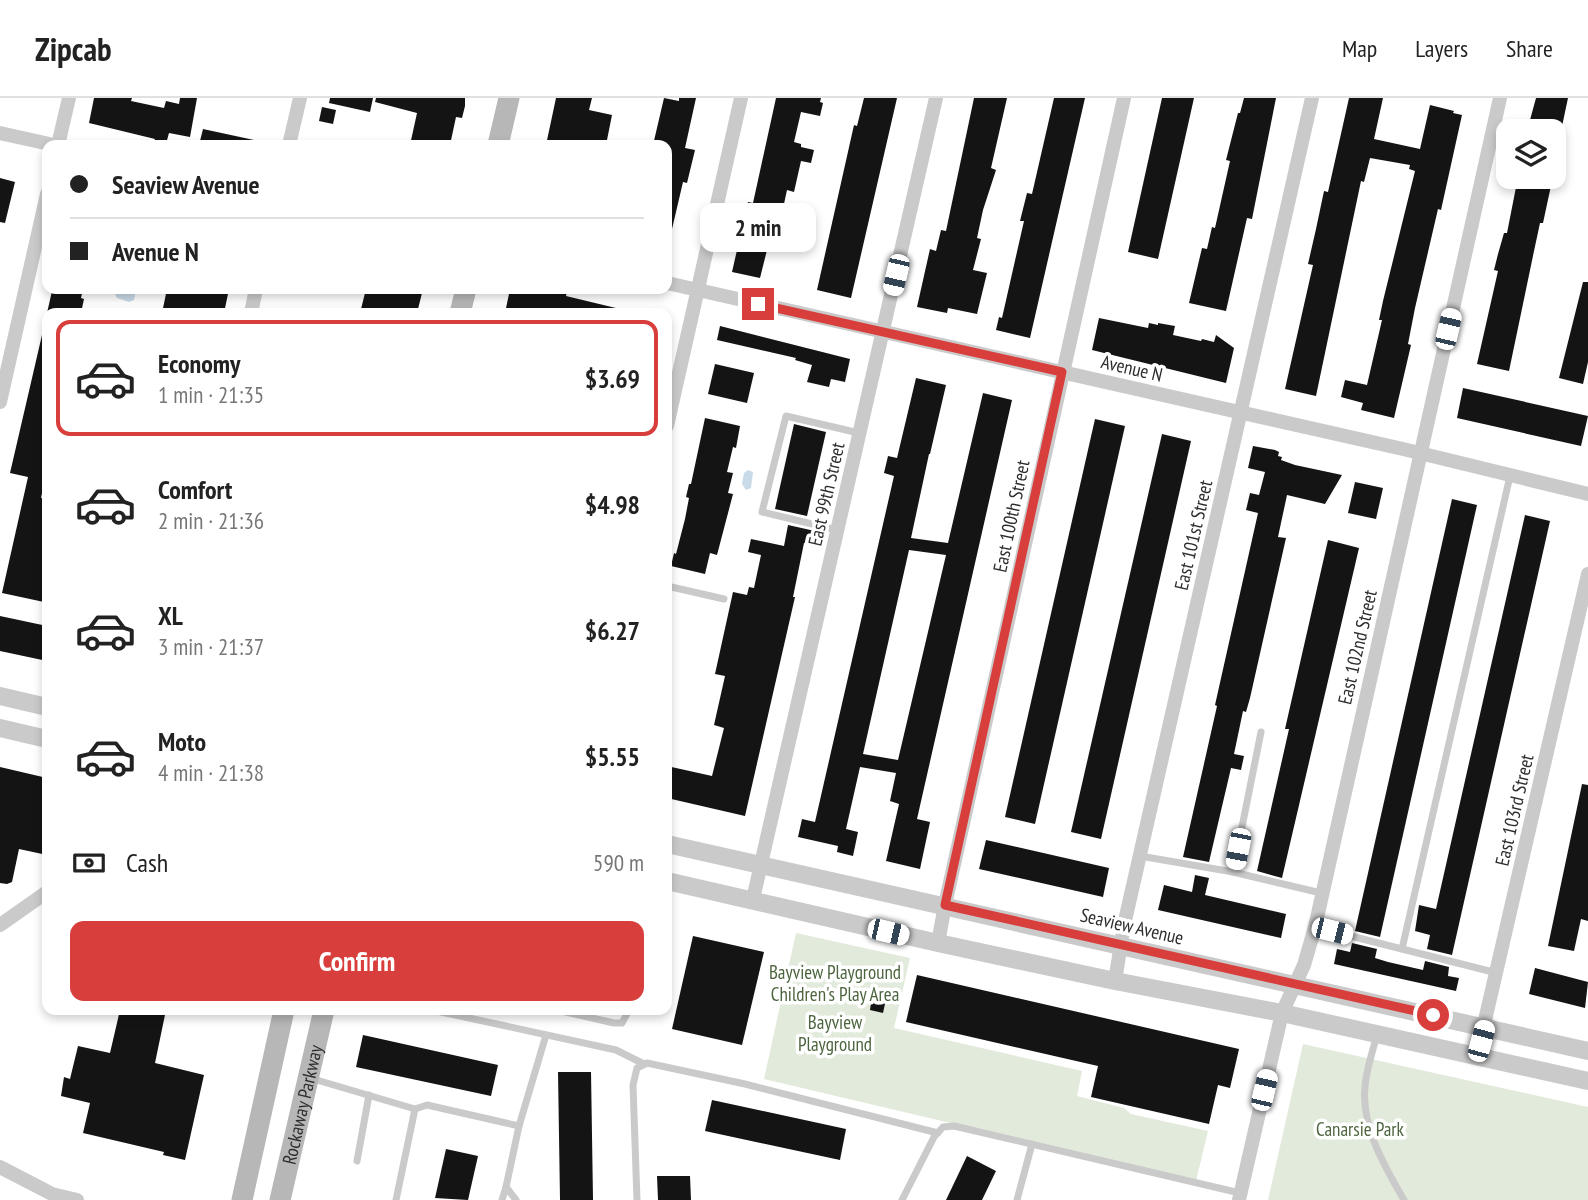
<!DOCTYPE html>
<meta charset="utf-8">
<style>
body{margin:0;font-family:"PT Sans Narrow",sans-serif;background:#f2f2f2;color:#222;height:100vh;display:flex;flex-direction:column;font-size:26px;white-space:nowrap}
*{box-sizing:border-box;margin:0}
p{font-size:23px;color:#767676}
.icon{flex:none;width:38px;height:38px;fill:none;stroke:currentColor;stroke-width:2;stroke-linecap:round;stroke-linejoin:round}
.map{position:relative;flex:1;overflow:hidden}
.panel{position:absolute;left:42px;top:210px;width:630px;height:707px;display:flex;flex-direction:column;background:#fff;border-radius:14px;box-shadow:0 4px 10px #0003}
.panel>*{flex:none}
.banner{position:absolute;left:42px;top:42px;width:630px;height:154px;border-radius:14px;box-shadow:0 4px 10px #0003;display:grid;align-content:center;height:154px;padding:0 28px;background:#fff}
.buttons{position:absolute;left:1496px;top:21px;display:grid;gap:14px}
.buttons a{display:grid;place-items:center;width:70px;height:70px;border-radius:14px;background:#fff;box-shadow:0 4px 10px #0003;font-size:35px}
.end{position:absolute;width:32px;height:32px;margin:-16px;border:9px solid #d83e3c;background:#fff;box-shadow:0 0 0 4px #fff}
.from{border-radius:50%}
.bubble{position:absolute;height:49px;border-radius:14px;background:#fff;box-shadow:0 4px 10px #0003;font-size:23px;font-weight:700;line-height:49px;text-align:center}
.car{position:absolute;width:21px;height:42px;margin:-21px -10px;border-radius:9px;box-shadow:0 0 5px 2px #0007;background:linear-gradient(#fff 24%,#345 0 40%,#fff 0 76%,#345 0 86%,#fff 0)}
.banner b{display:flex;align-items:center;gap:24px;height:66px;font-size:26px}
.banner b+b{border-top:2px solid #e0e0e0}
.banner i{width:18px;height:18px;background:#222}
ul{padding:12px 0 0;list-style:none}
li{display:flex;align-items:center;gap:21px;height:116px;margin:0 14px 10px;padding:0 14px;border:4px solid transparent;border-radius:14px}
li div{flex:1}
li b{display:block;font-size:26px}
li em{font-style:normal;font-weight:700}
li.selected{border-color:#d83e3c}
li>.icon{width:63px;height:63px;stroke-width:1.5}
.pay{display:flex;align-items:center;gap:18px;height:77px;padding:0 28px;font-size:26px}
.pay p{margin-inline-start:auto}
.button{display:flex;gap:14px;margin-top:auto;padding:14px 28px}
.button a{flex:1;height:80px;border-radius:14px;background:#d83e3c;color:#fff;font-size:28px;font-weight:700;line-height:80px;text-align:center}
header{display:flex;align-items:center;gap:42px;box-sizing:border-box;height:98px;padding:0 35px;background:#fff;border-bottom:2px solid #e0e0e0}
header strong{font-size:33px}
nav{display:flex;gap:38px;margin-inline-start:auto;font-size:24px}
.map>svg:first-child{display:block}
.green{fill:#e2eadc}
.water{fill:#c9dae8}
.building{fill:#141414;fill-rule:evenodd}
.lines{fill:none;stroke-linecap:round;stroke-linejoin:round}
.service{stroke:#cacaca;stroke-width:7}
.minor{stroke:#cacaca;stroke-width:14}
.tertiary{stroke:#cacaca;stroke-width:18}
.secondary{stroke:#b7b7b7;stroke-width:21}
.route{stroke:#d83e3c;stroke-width:9}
.labels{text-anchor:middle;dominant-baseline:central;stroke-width:7;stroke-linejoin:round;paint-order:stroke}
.street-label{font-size:19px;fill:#2d2d2d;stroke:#fff}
.park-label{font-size:19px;fill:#4d653e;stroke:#fff}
</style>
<header>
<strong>Zipcab</strong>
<nav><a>Map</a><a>Layers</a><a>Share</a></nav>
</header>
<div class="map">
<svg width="1588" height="1102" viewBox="0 0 1588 1102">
<rect width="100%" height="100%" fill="#fff"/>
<g class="green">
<polygon points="796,835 910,860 894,930 1082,973 1077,998 1124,1010 1131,1016 1208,1033 1196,1083 764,981"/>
<polygon points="1303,946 1588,1009 1588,1102 1268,1102"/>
</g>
<g class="water">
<polygon points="119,191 132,193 135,197 134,202 129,204 117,200 115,196"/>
<polygon points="748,372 753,374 751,390 746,392 742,386 744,375"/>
</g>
<g class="building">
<polygon points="94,0 132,0 131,3 164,10 166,3 179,6 180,0 197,0 190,39 169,35 166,46 154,43 155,41 89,25"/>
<polygon points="330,0 373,0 370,14 329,5"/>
<polygon points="376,0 465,0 465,8 462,20 456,19 450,47 410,47 417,15 375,4"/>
<polygon points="556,0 592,0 589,12 612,17 606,47 546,47"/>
<polygon points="664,0 679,3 679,0 696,0 685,50 695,52 687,85 683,84 672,131 667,131 667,47 653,47"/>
<polygon points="776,0 821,0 820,4 823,5 820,18 801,14 794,44 801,46 801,49 814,52 811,65 801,63 794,94 787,92 779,129 773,128 760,180 732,174 748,104 753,105"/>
<polygon points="864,0 897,0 851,200 817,192 854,27 857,28"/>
<polygon points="974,0 1007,0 991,70 996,72 983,112 977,140 981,141 973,172 987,175 977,216 948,210 947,215 917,209 930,151 936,153 941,132 946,133"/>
<polygon points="1054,0 1085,0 1030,240 996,232 999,219 1002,220 1024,123 1020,123 1027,95 1032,96"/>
<polygon points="1162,0 1194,0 1158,161 1128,154"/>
<polygon points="1244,0 1276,0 1252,121 1247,120 1226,213 1189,205 1202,150 1207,151 1212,129 1215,130 1230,63 1226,62 1238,15 1240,15"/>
<polygon points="1349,0 1383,0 1374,41 1420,51 1430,7 1454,13 1453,15 1462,17 1441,112 1438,111 1415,210 1408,246 1411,247 1394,320 1361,312 1363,305 1341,299 1345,282 1367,287 1382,222 1379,222 1383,203 1415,73 1409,71 1410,67 1370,60 1364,84 1361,83 1316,298 1285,291 1313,167 1308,166 1316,131 1324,93 1328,94"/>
<polygon points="1536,0 1568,0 1561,33 1527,33"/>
<polygon points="322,9 336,12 333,26 319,23"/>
<polygon points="203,31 254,42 254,47 199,47"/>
<polygon points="1518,79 1534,79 1552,83 1543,125 1540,125 1534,153 1509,273 1477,266 1498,173 1494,172 1498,156 1504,135 1507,135"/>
<polygon points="0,80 15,84 5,125 0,124"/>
<polygon points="1583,184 1588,184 1588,264 1583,286 1559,280"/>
<polygon points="57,191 83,191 81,200 84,201 81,215 47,215 52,193 56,194"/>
<polygon points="167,191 229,191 224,215 190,215 176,211 175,215 162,215"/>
<polygon points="366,191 423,191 417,215 360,215"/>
<polygon points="510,191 551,191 567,194 566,198 620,211 619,215 505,215"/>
<polygon points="1099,220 1148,230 1149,225 1158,227 1158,225 1175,228 1173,237 1201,243 1202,241 1214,244 1216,237 1234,250 1226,285 1092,252"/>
<polygon points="720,228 850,261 845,284 831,281 829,289 807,284 812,267 795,262 796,260 717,242"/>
<polygon points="42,237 47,238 47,372 41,400 47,401 47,489 44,504 2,495 28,379 10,375"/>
<polygon points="715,266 754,275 747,305 708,296"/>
<path d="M916 280 946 287 930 356H929L911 440 948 445 983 295 1012 302 917 721 930 724 920 771 886 763 899 706 890 703 896 675 860 669 846 731 858 734 853 758 837 754 838 748 798 739 802 721 815 724 894 378 884 375 888 358 897 360ZM909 452 946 457 898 662 863 656Z"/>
<polygon points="1463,290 1588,318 1581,348 1457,320"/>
<polygon points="705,320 740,328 736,350 733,349 727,374 733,375 728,395 733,396 717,457 710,455 705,476 671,468 674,455 676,456 685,421 689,400 686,399 689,386 691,386"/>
<polygon points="1095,321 1125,328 1035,726 1005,719"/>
<polygon points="794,326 826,334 807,418 775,411"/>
<polygon points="1162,336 1191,343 1101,741 1071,734"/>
<polygon points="1253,348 1275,352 1279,354 1278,358 1282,359 1281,362 1295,367 1342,377 1325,406 1287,397 1278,439 1286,440 1250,600 1246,614 1243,613 1234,656 1244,658 1241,672 1231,670 1209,764 1183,759 1217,608 1215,607 1258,415 1246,412 1250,395 1259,397 1265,374 1248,370"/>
<polygon points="1355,384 1383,390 1376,421 1348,415"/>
<polygon points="1452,401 1477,407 1380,839 1355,833"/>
<polygon points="1525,417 1550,423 1452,857 1427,851 1430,837 1415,833 1419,807 1436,811"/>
<polygon points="788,427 815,433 812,446 804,445 793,499 795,499 745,718 667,700 667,668 712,678 724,630 714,627 725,578 715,576 733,494 747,497 749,489 754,490 761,457 748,454 751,441 784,448"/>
<polygon points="1328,442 1359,450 1282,780 1257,773 1289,631 1285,631"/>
<polygon points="0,518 47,528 47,563 0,553"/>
<polygon points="0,669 47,680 47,757 19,751 12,784 7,786 0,785"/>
<polygon points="1582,686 1588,687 1588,823 1581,821 1574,853 1548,848"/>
<polygon points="986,742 1109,770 1103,799 979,771"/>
<polygon points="1195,777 1209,780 1205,797 1286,816 1281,840 1158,812 1164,787 1192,794"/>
<polygon points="693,838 764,854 742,947 672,931"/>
<polygon points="1352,845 1377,851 1375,860 1388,864 1423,872 1425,863 1449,869 1448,878 1459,880 1456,893 1334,866 1337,851 1350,854"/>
<polygon points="1535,870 1588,884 1585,910 1529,896"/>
<polygon points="917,877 1239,951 1230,990 1218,987 1209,1026 1091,999 1098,968 906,924"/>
<polygon points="872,898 886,901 883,915 870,912"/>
<polygon points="120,912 166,912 155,965 204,977 185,1062 163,1057 164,1054 83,1035 90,1005 61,998 64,979 70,981 78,948 110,955"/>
<polygon points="363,937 498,967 491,998 356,969"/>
<polygon points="558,974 591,974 593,1102 560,1102"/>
<polygon points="712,1002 846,1031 840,1062 705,1033"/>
<polygon points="446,1051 478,1058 468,1102 435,1100"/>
<polygon points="967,1058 996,1073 982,1102 946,1102"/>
<polygon points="657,1078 690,1078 691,1102 658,1102"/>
</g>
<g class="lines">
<g class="service">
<polyline points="837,432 762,414 786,318 859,335"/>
<polyline points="667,488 724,501"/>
<polyline points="1140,758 1233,774 1321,795"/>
<polyline points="1233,774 1261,634"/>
<polyline points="1315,829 1497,875"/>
<polyline points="1402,851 1510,378"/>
<polyline points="432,912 616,952 644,966"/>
<polyline points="557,912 614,925 622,925 629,912"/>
<path d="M1377 936C1373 953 1366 972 1365 989 1361 1029 1385 1069 1404 1102"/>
<polyline points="310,980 415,1011 396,1102"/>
<polyline points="415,1011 427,1007 519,1028 546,937"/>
<polyline points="357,1063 369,997"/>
<polyline points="502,1102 506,1089"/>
<polyline points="516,1102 506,1089 519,1028"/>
<polyline points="637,1102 633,987 637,970 647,965 745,986 938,1035"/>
<polyline points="902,1102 934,1039 943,1029 954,1028 1240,1095"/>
<polyline points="1017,1102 1032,1046"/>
</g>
<g class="minor">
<polyline points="0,35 54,47"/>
<polyline points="58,47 69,0"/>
<polyline points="289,47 300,0"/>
<polyline points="667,185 1403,351 1588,396"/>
<polyline points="251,215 256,191"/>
<polyline points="0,304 47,96"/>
<polyline points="667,328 741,0"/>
<polyline points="753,801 936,0"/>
<polyline points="0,827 47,794"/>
<polyline points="938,845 945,807 1124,0"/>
<polyline points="1115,883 1124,827 1312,0"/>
<polyline points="1477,957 1588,476"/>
<polyline points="0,1069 52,1096 77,1102"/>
<polyline points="1239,1102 1282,915 1304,867 1315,829 1500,0"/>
</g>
<g class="tertiary">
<polyline points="0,598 47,609"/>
<polyline points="0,630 47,641"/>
<polyline points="667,746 1588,953"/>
<polyline points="667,783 938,845 1115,883 1282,915 1588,983"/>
</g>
<g class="secondary">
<polyline points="498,47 509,0"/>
<polyline points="460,215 466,191"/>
<polyline points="242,1102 284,912"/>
<path id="s1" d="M280 1102 324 912"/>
</g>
</g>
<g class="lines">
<polyline class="route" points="758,206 1062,274 945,807 1433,917"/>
</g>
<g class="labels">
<g class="street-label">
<text transform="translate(1132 270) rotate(13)">Avenue N</text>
<text transform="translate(826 396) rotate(-77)">East 99th Street</text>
<text transform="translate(1011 418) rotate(-78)">East 100th Street</text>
<text transform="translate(1193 437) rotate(-77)">East 101st Street</text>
<text transform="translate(1357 549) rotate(-77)">East 102nd Street</text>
<text transform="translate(1514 712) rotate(-77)">East 103rd Street</text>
<text transform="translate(1132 828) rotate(13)">Seaview Avenue</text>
<text stroke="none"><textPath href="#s1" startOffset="98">Rockaway Parkway</textPath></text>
</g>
<g class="park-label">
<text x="835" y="874">Bayview Playground<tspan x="835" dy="22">Children's Play Area</tspan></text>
<text x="835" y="924">Bayview<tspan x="835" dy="22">Playground</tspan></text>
<text x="1360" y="1031">Canarsie Park</text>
</g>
</g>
</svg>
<div class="buttons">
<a><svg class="icon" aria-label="layers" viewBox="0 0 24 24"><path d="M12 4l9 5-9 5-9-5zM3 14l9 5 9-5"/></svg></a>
</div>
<i class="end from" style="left:1433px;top:917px"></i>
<i class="end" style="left:758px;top:206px"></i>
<div class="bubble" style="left:700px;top:105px;width:116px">2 min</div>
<i class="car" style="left:896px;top:177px;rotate:193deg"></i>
<i class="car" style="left:1448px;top:231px;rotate:13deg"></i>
<i class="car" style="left:1238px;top:751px;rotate:191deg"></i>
<i class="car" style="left:1332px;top:833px;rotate:104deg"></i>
<i class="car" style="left:888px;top:834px;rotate:103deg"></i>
<i class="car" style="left:1481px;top:943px;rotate:15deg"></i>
<i class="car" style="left:1264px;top:992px;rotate:13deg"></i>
<div class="banner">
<b><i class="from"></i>Seaview Avenue</b>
<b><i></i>Avenue N</b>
</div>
<section class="panel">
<ul>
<li class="selected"><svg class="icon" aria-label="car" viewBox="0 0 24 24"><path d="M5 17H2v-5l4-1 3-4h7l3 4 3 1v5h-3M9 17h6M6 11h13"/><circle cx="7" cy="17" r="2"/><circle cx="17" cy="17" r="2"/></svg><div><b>Economy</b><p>1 min · 21:35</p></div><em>$3.69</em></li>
<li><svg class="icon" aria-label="car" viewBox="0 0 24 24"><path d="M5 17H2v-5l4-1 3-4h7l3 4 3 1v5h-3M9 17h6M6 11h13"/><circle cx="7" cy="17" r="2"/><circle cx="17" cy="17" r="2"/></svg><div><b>Comfort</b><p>2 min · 21:36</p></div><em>$4.98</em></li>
<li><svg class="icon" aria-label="car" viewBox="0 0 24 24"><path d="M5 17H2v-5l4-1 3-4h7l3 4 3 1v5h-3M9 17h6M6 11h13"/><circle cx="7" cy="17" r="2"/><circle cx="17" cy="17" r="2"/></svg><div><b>XL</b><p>3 min · 21:37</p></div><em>$6.27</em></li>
<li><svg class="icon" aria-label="car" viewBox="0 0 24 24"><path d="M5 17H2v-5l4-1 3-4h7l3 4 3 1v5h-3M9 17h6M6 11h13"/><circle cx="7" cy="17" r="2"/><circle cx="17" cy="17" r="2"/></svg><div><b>Moto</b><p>4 min · 21:38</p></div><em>$5.55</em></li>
</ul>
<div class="pay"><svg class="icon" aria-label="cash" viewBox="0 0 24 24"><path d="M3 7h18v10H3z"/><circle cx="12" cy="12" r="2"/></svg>Cash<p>590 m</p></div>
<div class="button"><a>Confirm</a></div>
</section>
</div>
